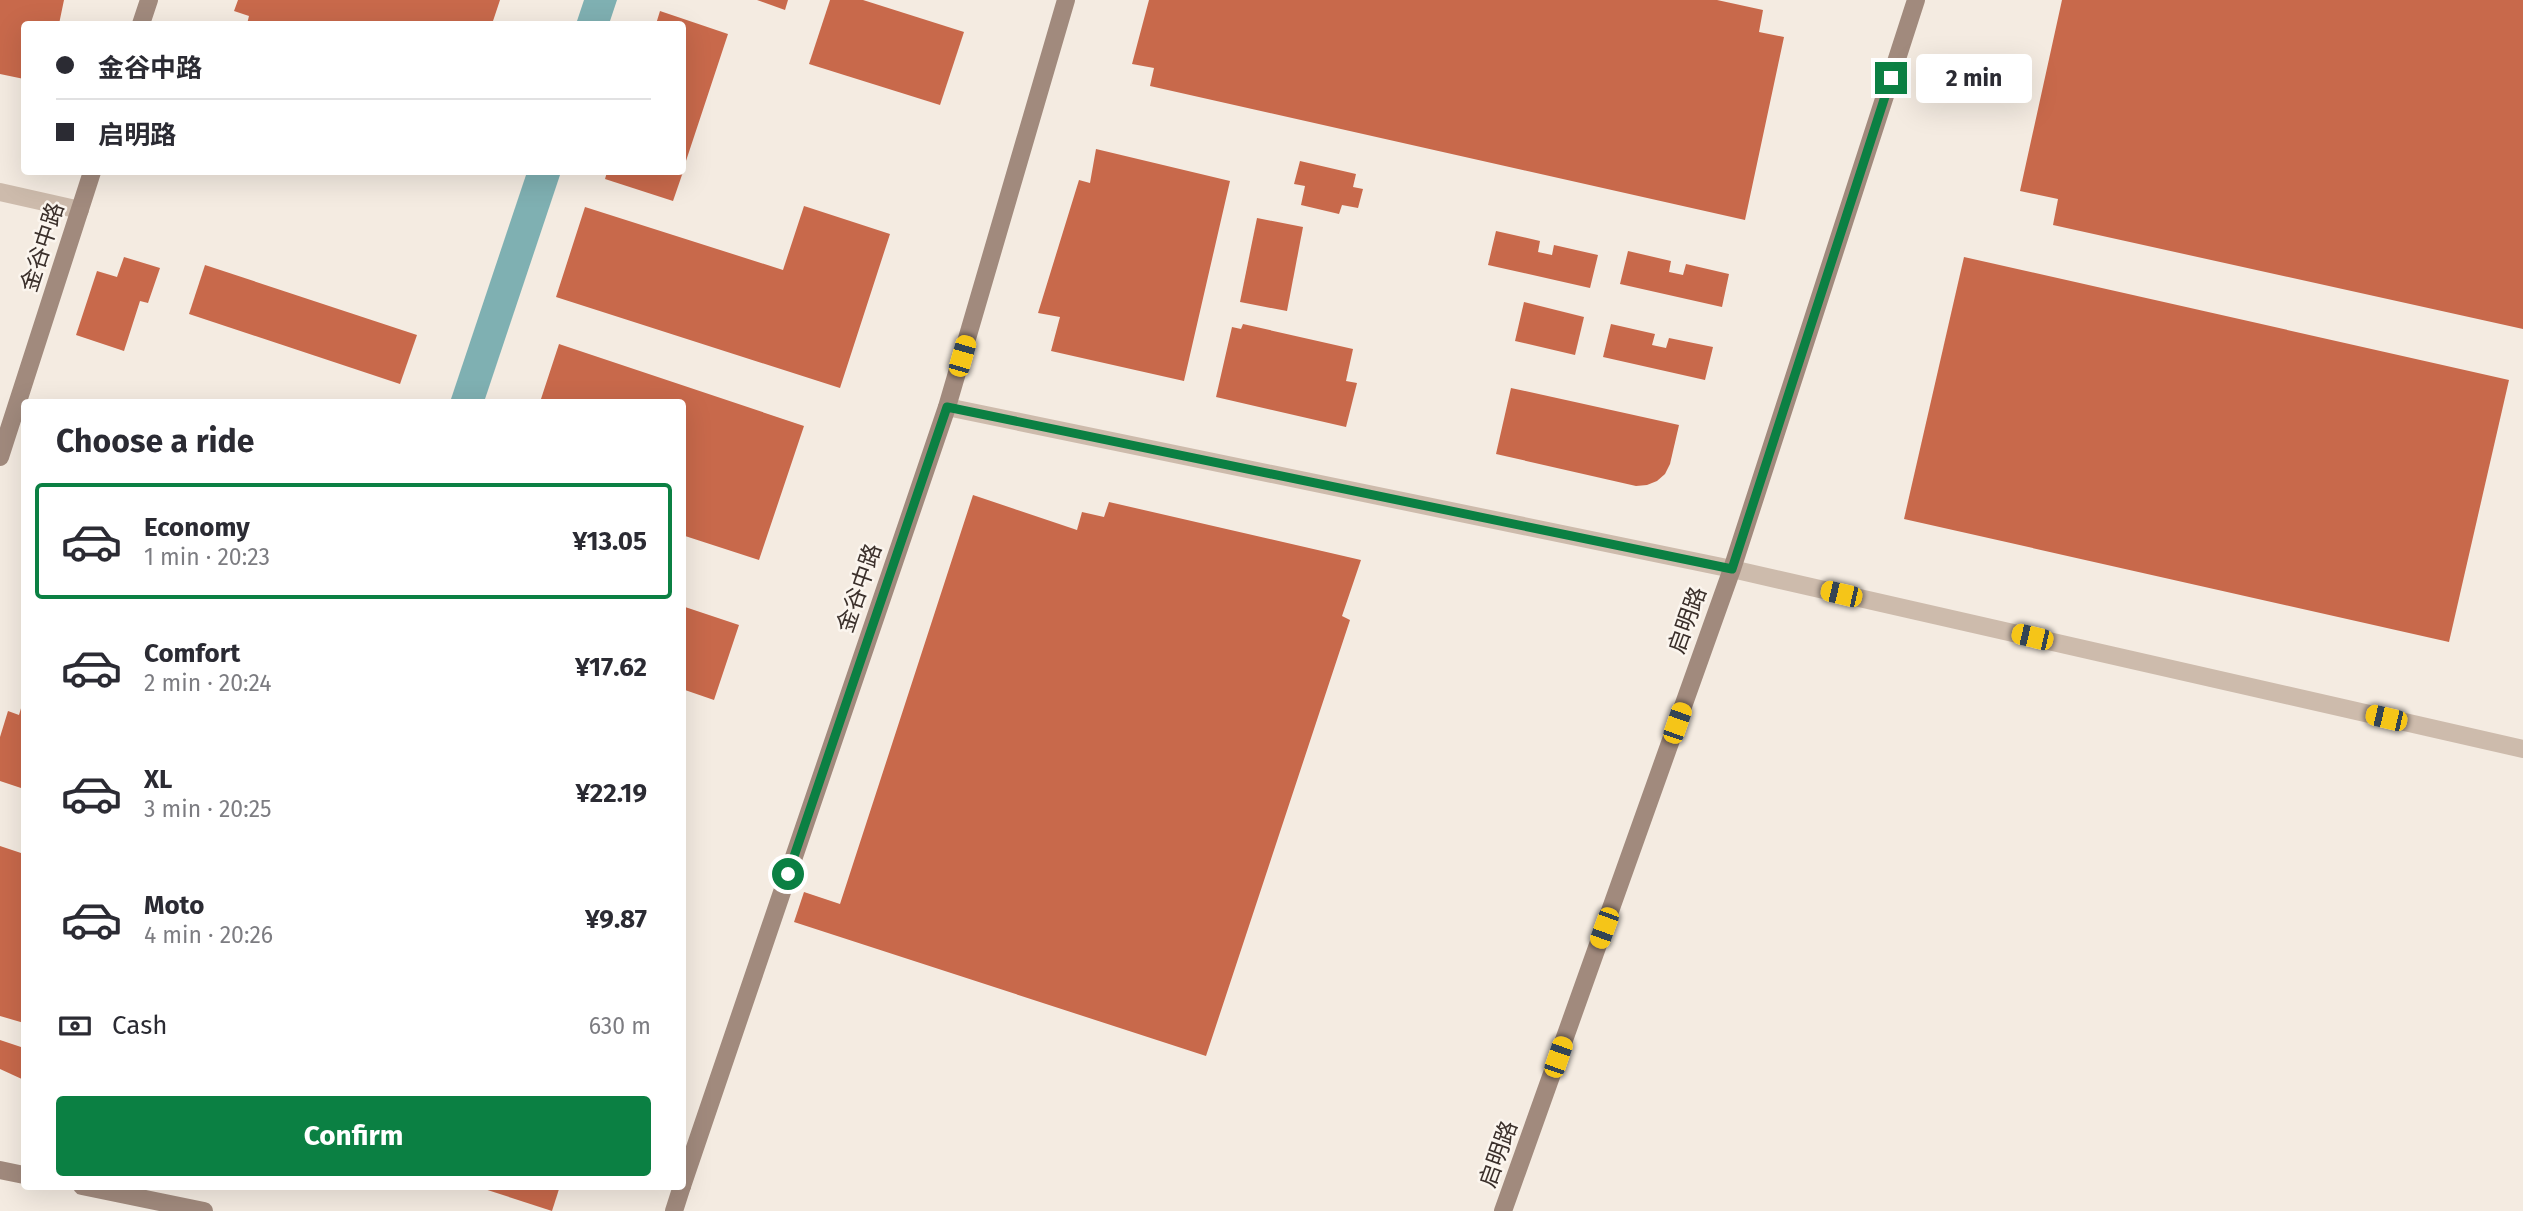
<!DOCTYPE html>
<meta charset="utf-8">
<style>
body{margin:0;font-family:"Fira Sans","Noto Sans SC",sans-serif;background:#f2f2f3;color:#2b2b33;height:100vh;display:flex;flex-direction:column;font-size:26px;white-space:nowrap}
*{box-sizing:border-box;margin:0}
p{font-size:23px;color:#7c7c81}
.icon{flex:none;width:38px;height:38px;fill:none;stroke:currentColor;stroke-width:2;stroke-linecap:round;stroke-linejoin:round}
.map{position:relative;flex:1;overflow:hidden}
.details{position:absolute;left:21px;top:399px;width:665px;height:791px;display:flex;flex-direction:column;background:#fff;border-radius:7px;box-shadow:0 7px 28px #0002}
.details>*{flex:none}
.hud{position:absolute;left:21px;top:21px;width:665px;height:154px;border-radius:7px;box-shadow:0 7px 28px #0002;display:grid;align-content:center;height:154px;padding:0 35px;background:#fff}
.end{position:absolute;width:32px;height:32px;margin:-16px;border:9px solid #0b8043;background:#fff;box-shadow:0 0 0 4px #fff}
.from{border-radius:50%}
.bubble{position:absolute;height:49px;border-radius:7px;background:#fff;box-shadow:0 7px 28px #0002;font-size:23px;font-weight:700;line-height:49px;text-align:center}
.car{position:absolute;width:21px;height:42px;margin:-21px -10px;border-radius:9px;box-shadow:0 0 5px 2px #0007;background:linear-gradient(#f5c518 24%,#345 0 40%,#f5c518 0 76%,#345 0 86%,#f5c518 0)}
.hud b{display:flex;align-items:center;gap:24px;height:66px;font-size:26px}
.hud b+b{border-top:2px solid #e1e1e2}
.hud i{width:18px;height:18px;background:#2b2b33}
ul{padding:0;list-style:none}
li{display:flex;align-items:center;gap:21px;height:116px;margin:0 14px 10px;padding:0 21px;border:4px solid transparent;border-radius:7px}
li div{flex:1}
li b{display:block;font-size:26px}
li em{font-style:normal;font-weight:700}
li.on{border-color:#0b8043}
li>.icon{width:63px;height:63px;stroke-width:1.5}
h2{padding:0 35px;font-size:32px;line-height:84px}
.pay{display:flex;align-items:center;gap:18px;height:77px;padding:0 35px;font-size:26px}
.pay p{margin-inline-start:auto}
.action{display:flex;gap:14px;margin-top:auto;padding:14px 35px}
.action a{flex:1;height:80px;border-radius:7px;background:#0b8043;color:#fff;font-size:28px;font-weight:700;line-height:80px;text-align:center}
.map>svg:first-child{display:block}
.water{fill:#7fb0b2}
.building{fill:#c8694b}
.lines{fill:none;stroke-linecap:round;stroke-linejoin:round}
.street{stroke:#cdbbac;stroke-width:18}
.secondary{stroke:#a18a7d;stroke-width:18}
.route{stroke:#0b8043;stroke-width:9}
.labels{text-anchor:middle;dominant-baseline:central;stroke-width:5;stroke-linejoin:round;paint-order:stroke}
.street-label{font-size:23px;fill:#3b302b;stroke:#fbf5ee}
</style>
<div class="map">
<svg width="2523" height="1211" viewBox="0 0 2523 1211">
<rect width="100%" height="100%" fill="#f4ebe1"/>
<g class="water">
<polygon points="584,0 617,0 609,24 576,24"/>
<polygon points="527,172 561,172 484,402 450,402"/>
</g>
<g class="building">
<polygon points="0,0 64,0 59,24 24,24 24,79 0,74"/>
<polygon points="238,0 500,0 492,24 247,24 249,16 234,11"/>
<polygon points="757,0 788,0 785,10"/>
<polygon points="830,0 863,0 964,32 940,105 809,64"/>
<polygon points="1149,0 1717,0 1763,10 1759,32 1784,37 1745,220 1150,86 1154,68 1132,64"/>
<polygon points="2062,0 2523,0 2523,329 2053,225 2058,199 2020,191"/>
<polygon points="660,11 728,34 683,170 682,24 656,24"/>
<polygon points="1096,149 1230,181 1184,381 1051,351 1060,317 1038,313 1079,180 1090,183"/>
<polygon points="1300,161 1356,174 1353,187 1363,189 1358,208 1342,205 1339,214 1301,205 1305,186 1294,184"/>
<polygon points="607,172 683,172 673,201 605,179"/>
<polygon points="804,206 890,234 840,388 556,297 585,207 783,270"/>
<polygon points="1257,218 1303,227 1287,311 1240,302"/>
<polygon points="1496,231 1540,241 1538,252 1552,255 1554,245 1598,255 1590,288 1488,265"/>
<polygon points="1628,251 1671,261 1669,272 1683,275 1686,264 1729,274 1722,307 1620,284"/>
<polygon points="124,257 160,268 148,303 140,301 124,351 76,335 97,271 117,277"/>
<polygon points="1964,257 2509,380 2449,642 1904,519"/>
<polygon points="205,265 417,335 400,384 189,314"/>
<polygon points="1524,302 1584,317 1575,355 1515,341"/>
<polygon points="1243,324 1353,349 1346,381 1357,383 1346,427 1216,397 1232,327 1241,329"/>
<polygon points="1611,324 1655,334 1652,345 1666,348 1669,338 1713,347 1705,380 1603,357"/>
<polygon points="559,344 804,426 759,560 682,535 682,402 540,402"/>
<polygon points="1511,388 1679,425 1670,464 1665,474 1657,481 1647,485 1636,486 1496,454"/>
<polygon points="973,495 1077,530 1082,512 1104,517 1109,502 1361,560 1342,616 1350,620 1206,1056 794,922 804,892 840,904"/>
<polygon points="682,606 739,625 714,700 682,689"/>
<polygon points="24,698 24,789 0,781 0,737 8,711 19,715"/>
<polygon points="0,846 24,854 24,1023 0,1016"/>
<polygon points="0,1040 24,1048 24,1080 0,1069"/>
<polygon points="475,1186 560,1186 552,1211"/>
</g>
<g class="lines">
<g class="street">
<polyline points="0,192 80,210"/>
<polyline points="947,407 1732,569 2523,749"/>
</g>
<g class="secondary">
<polyline points="141,24 149,0"/>
<polyline points="0,457 92,172"/>
<polyline points="0,1170 24,1175"/>
<polyline points="82,1186 204,1211"/>
<polyline points="682,1186 947,407 1066,0"/>
<polyline points="674,1211 682,1186"/>
<polyline points="1503,1211 1732,569 1916,0"/>
</g>
</g>
<g class="lines">
<polyline class="route" points="788,874 947,407 1732,569 1891,78"/>
</g>
<g class="labels">
<g class="street-label">
<text transform="translate(42 247) rotate(-72)">金谷中路</text>
<text transform="translate(859 588) rotate(-71)">金谷中路</text>
<text transform="translate(1687 620) rotate(-70)">启明路</text>
<text transform="translate(1498 1154) rotate(-70)">启明路</text>
</g>
</g>
</svg>
<i class="end from" style="left:788px;top:874px"></i>
<i class="end" style="left:1891px;top:78px"></i>
<div class="bubble" style="left:1916px;top:54px;width:116px">2 min</div>
<i class="car" style="left:962px;top:356px;rotate:16deg"></i>
<i class="car" style="left:1841px;top:594px;rotate:283deg"></i>
<i class="car" style="left:2032px;top:637px;rotate:283deg"></i>
<i class="car" style="left:2386px;top:718px;rotate:283deg"></i>
<i class="car" style="left:1677px;top:723px;rotate:19deg"></i>
<i class="car" style="left:1604px;top:928px;rotate:200deg"></i>
<i class="car" style="left:1558px;top:1057px;rotate:19deg"></i>
<div class="hud">
<b><i class="from"></i>金谷中路</b>
<b><i></i>启明路</b>
</div>
<section class="details">
<h2>Choose a ride</h2>
<ul>
<li class="on"><svg class="icon" aria-label="car" viewBox="0 0 24 24"><path d="M5 17H2v-5l4-1 3-4h7l3 4 3 1v5h-3M9 17h6M6 11h13"/><circle cx="7" cy="17" r="2"/><circle cx="17" cy="17" r="2"/></svg><div><b>Economy</b><p>1 min · 20:23</p></div><em>¥13.05</em></li>
<li><svg class="icon" aria-label="car" viewBox="0 0 24 24"><path d="M5 17H2v-5l4-1 3-4h7l3 4 3 1v5h-3M9 17h6M6 11h13"/><circle cx="7" cy="17" r="2"/><circle cx="17" cy="17" r="2"/></svg><div><b>Comfort</b><p>2 min · 20:24</p></div><em>¥17.62</em></li>
<li><svg class="icon" aria-label="car" viewBox="0 0 24 24"><path d="M5 17H2v-5l4-1 3-4h7l3 4 3 1v5h-3M9 17h6M6 11h13"/><circle cx="7" cy="17" r="2"/><circle cx="17" cy="17" r="2"/></svg><div><b>XL</b><p>3 min · 20:25</p></div><em>¥22.19</em></li>
<li><svg class="icon" aria-label="car" viewBox="0 0 24 24"><path d="M5 17H2v-5l4-1 3-4h7l3 4 3 1v5h-3M9 17h6M6 11h13"/><circle cx="7" cy="17" r="2"/><circle cx="17" cy="17" r="2"/></svg><div><b>Moto</b><p>4 min · 20:26</p></div><em>¥9.87</em></li>
</ul>
<div class="pay"><svg class="icon" aria-label="cash" viewBox="0 0 24 24"><path d="M3 7h18v10H3z"/><circle cx="12" cy="12" r="2"/></svg>Cash<p>630 m</p></div>
<div class="action"><a>Confirm</a></div>
</section>
</div>
